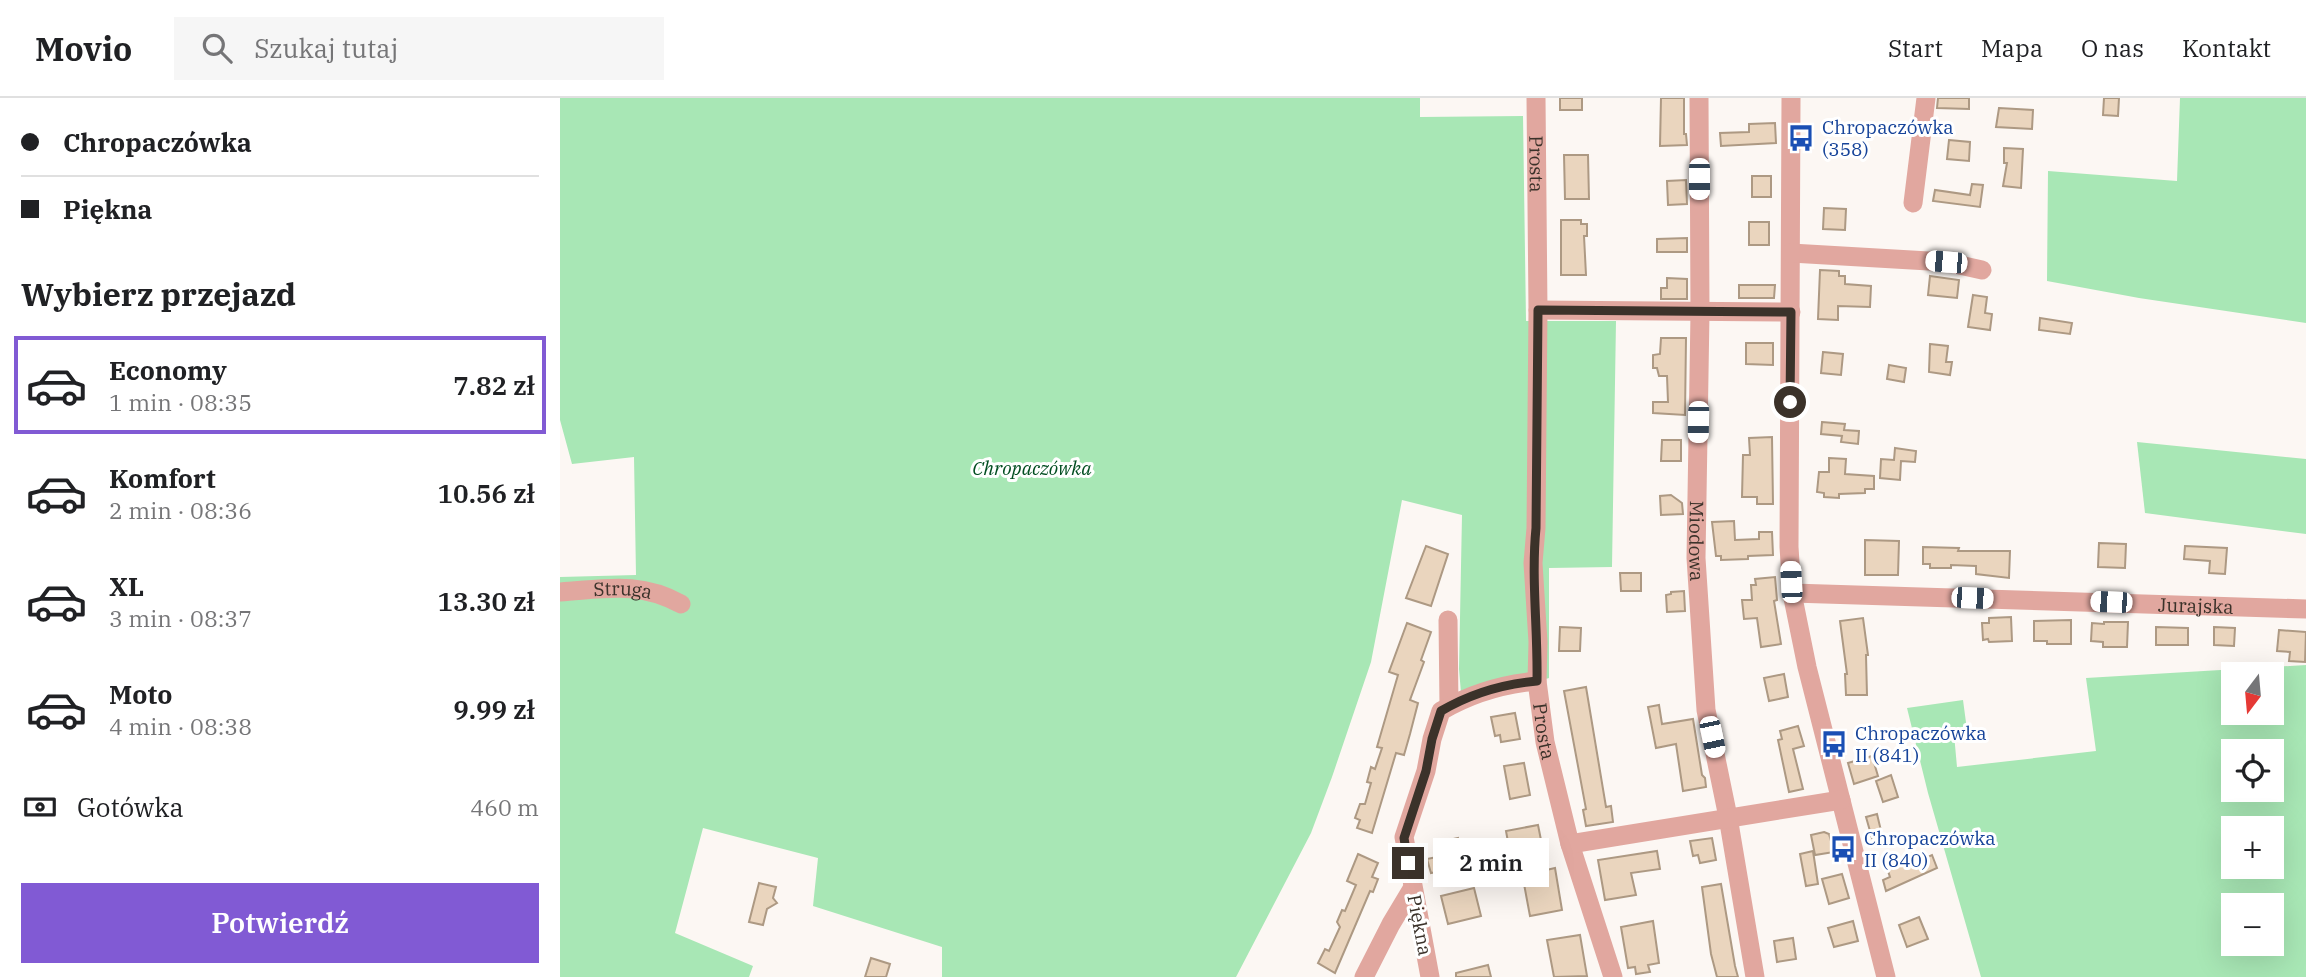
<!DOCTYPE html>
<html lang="pl">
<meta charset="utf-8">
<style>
body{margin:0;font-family:"IBM Plex Serif",serif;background:#f6f6f6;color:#202124;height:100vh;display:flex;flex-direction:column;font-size:26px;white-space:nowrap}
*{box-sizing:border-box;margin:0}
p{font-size:23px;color:#757577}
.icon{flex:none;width:38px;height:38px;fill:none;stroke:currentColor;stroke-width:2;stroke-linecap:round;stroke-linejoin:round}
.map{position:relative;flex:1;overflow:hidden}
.drawer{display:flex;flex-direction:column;background:#fff;width:560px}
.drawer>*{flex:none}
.guide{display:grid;align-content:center;height:154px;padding:0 21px;background:#fff}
.needle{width:46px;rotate:196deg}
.controls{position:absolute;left:1661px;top:564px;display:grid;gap:14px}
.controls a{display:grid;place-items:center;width:63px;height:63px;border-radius:0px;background:#fff;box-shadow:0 7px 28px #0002;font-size:35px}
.end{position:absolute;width:32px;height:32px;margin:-16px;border:9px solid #3b322a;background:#fff;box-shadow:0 0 0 4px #fff}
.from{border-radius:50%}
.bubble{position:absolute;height:49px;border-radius:0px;background:#fff;box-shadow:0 7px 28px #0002;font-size:23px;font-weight:600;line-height:49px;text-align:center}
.car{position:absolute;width:21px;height:42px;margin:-21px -10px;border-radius:9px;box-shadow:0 0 5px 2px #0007;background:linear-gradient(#fff 24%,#345 0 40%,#fff 0 76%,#345 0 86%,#fff 0)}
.guide b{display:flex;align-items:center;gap:24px;height:66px;font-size:26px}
.guide b+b{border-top:2px solid #e0e0e0}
.guide i{width:18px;height:18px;background:#202124}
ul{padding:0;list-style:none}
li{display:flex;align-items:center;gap:21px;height:98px;margin:0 14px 10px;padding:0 7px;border:4px solid transparent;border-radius:0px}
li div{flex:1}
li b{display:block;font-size:26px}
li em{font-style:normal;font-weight:600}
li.on{border-color:#815ad4}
li>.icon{width:63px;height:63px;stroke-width:1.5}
h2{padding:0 21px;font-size:32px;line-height:84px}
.pay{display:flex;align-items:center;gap:18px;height:77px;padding:0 21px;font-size:26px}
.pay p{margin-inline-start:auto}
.action{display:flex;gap:14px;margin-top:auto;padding:14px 21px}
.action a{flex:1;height:80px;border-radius:0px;background:#815ad4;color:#fff;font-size:28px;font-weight:600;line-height:80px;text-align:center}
header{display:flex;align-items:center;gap:42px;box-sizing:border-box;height:98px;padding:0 35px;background:#fff;border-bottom:2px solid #e0e0e0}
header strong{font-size:33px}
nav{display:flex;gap:38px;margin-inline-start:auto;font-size:24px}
.search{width:490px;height:63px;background:#f6f6f6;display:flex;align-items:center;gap:18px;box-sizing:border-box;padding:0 24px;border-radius:0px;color:#757577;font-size:26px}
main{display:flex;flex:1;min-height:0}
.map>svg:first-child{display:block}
.green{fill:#a8e7b5;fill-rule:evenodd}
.building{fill:#ead5be;stroke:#ad9983;stroke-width:2}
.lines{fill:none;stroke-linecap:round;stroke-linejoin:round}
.minor{stroke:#e1a79f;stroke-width:19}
.route{stroke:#3b322a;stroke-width:9}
.labels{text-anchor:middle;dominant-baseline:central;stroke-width:6;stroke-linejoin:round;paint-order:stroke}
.transit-label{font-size:19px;fill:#164399;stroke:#fff;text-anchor:start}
.street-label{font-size:19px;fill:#3b322a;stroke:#fff}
.park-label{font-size:19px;font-style:italic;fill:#004d20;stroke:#fff}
</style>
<header>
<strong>Movio</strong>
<div class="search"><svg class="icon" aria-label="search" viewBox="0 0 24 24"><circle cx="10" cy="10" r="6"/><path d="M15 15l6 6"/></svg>Szukaj tutaj</div>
<nav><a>Start</a><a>Mapa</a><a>O nas</a><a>Kontakt</a></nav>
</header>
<main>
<section class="drawer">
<div class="guide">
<b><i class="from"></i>Chropaczówka</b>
<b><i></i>Piękna</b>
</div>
<h2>Wybierz przejazd</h2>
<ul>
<li class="on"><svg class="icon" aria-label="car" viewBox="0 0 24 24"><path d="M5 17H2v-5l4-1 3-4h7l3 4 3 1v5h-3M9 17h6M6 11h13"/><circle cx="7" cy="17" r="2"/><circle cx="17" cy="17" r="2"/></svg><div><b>Economy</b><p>1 min · 08:35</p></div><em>7.82 zł</em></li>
<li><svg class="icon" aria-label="car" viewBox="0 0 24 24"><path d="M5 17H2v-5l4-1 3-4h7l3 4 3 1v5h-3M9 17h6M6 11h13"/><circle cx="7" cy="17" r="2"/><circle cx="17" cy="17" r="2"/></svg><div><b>Komfort</b><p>2 min · 08:36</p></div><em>10.56 zł</em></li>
<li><svg class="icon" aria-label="car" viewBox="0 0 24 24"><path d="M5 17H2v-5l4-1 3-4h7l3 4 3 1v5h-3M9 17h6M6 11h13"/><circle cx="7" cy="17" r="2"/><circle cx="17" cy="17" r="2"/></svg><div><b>XL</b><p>3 min · 08:37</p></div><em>13.30 zł</em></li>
<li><svg class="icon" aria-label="car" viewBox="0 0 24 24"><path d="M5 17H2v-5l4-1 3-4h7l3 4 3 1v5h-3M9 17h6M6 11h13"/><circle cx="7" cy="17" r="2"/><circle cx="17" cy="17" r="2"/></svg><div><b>Moto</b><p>4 min · 08:38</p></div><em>9.99 zł</em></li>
</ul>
<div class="pay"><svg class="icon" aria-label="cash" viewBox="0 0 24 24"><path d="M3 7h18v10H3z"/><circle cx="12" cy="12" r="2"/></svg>Gotówka<p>460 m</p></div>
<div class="action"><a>Potwierdź</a></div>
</section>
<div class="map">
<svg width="1746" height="879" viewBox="0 0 1746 879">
<rect width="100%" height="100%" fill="#fcf7f3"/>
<g class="green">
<polygon points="0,0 860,0 860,19 963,18 966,223 1056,223 1052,469 989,470 989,580 902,607 899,571 902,417 842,402 811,564 772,679 751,735 676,879 382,879 382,849 253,808 258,760 143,730 115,835 193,868 189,879 0,879 0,479 76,477 74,359 12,366 0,322"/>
<polygon points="1620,0 1746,0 1746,225 1579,200 1487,183 1488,73 1617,83"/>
<polygon points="1577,344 1746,361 1746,436 1585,415"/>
<path d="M1746 567V879H1421L1368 695 1347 610 1403 602 1407 632 1394 636 1397 669 1536 653 1526 580ZM1673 576H1712V614H1673ZM1673 653H1712V691H1673ZM1673 730H1712V768H1673ZM1673 807H1712V845H1673Z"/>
</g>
<g class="building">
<rect x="1000" y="0" width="22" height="12"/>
<polygon points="1101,0 1124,0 1124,36 1126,36 1127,47 1100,48"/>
<polygon points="1378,0 1409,0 1409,11 1377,10"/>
<polygon points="1544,0 1559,0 1558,18 1543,17"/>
<polygon points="1439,10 1473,12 1472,31 1436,29"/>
<polygon points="1215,25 1216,45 1161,48 1160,35 1189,34 1189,26"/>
<polygon points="1389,42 1410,44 1409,63 1387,61"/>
<polygon points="1444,50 1463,51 1461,90 1443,88 1447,65 1444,65"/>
<polygon points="1004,57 1028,57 1029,101 1005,101"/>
<rect x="1192" y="78" width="19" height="21"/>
<polygon points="1126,82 1127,106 1108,107 1107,83"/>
<polygon points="1412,86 1423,87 1420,109 1373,103 1375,92 1410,97"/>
<polygon points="1264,110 1286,111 1285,132 1263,131"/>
<polygon points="1001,122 1021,122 1021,126 1027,126 1027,138 1024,138 1026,177 1001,177"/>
<rect x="1189" y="124" width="20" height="23"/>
<polygon points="1127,140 1127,154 1097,154 1097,141"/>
<polygon points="1260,172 1279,173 1279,178 1285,178 1285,186 1311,188 1310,209 1278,208 1278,222 1258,221"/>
<polygon points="1370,178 1399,182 1397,200 1368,197"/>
<polygon points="1107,180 1127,181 1127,201 1101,201 1101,190 1107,190"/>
<polygon points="1179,187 1215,187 1214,200 1179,200"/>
<polygon points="1413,197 1427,199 1425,215 1432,216 1430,232 1408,229"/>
<polygon points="1480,220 1512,225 1510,236 1479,232"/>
<polygon points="1101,240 1126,240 1125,317 1093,315 1093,304 1108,304 1107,278 1099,278 1097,270 1093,270 1093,257 1100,256"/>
<polygon points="1186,245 1213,245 1213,267 1186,266"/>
<polygon points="1370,246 1388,248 1386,264 1392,264 1390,277 1369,274"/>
<polygon points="1263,254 1283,256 1281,277 1261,275"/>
<polygon points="1329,267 1346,270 1344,284 1327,281"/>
<polygon points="1262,324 1285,326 1284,332 1299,333 1298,346 1281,344 1282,338 1261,336"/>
<polygon points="1212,339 1213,406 1197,406 1197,399 1182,399 1183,357 1190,357 1189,340"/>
<polygon points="1102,342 1121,342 1121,363 1101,363"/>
<polygon points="1335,350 1356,353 1355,364 1341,363 1340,382 1320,380 1321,361 1334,362"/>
<polygon points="1269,360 1286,361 1285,376 1314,378 1314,391 1305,391 1305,395 1279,396 1279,400 1264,399 1264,395 1257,394 1259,374 1269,374"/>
<polygon points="1111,397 1122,405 1123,416 1101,417 1100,398"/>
<polygon points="1174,423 1175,442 1199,441 1199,434 1212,434 1213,457 1188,458 1188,461 1161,462 1161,458 1156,458 1152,424"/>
<polygon points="1305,442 1339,443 1338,477 1305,477"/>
<polygon points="1539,445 1566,446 1565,470 1538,469"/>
<polygon points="866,448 888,456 871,508 846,500"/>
<polygon points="1625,448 1667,450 1665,476 1649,475 1650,463 1624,461"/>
<polygon points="1363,449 1399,450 1398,453 1450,453 1449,480 1416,476 1416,468 1391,467 1391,470 1370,470 1370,466 1363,466"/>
<polygon points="1060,475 1081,475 1081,493 1061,493"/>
<polygon points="1215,479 1217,502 1214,503 1221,546 1201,549 1197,520 1184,521 1182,502 1192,502 1191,487 1196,487 1195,481"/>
<polygon points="1124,493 1125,513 1107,514 1106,497 1111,496 1111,494"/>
<polygon points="1451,519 1452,543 1429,544 1428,541 1423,542 1422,525 1429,525 1429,520"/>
<polygon points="1303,520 1308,557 1306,557 1307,597 1286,597 1285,576 1287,576 1280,523"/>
<polygon points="1511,522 1511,546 1487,546 1487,543 1474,543 1474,523"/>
<polygon points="1544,524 1568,524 1567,549 1543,549 1543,544 1531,543 1532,525 1544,526"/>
<polygon points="847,525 871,534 861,562 864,564 850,602 858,605 850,636 844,657 836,655 812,735 797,730 800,722 795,720 800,706 805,706 811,685 807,684 811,669 815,671 822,650 817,649 838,577 829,574"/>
<polygon points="1000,529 1021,530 1020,553 999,553"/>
<polygon points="1596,529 1628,530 1628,547 1596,547"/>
<polygon points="1654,529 1675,530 1674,548 1654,547"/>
<polygon points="1719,532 1746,534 1745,564 1729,563 1730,554 1717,553"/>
<polygon points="1224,576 1228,599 1209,603 1204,580"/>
<polygon points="1026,589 1046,709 1051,708 1053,724 1026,728 1023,712 1026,711 1004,593"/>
<polygon points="1099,607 1102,626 1133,621 1142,677 1145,680 1146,689 1123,693 1116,646 1096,650 1088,609"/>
<polygon points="955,615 960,641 941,644 940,637 935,638 931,619"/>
<polygon points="1238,628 1244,648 1233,651 1243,691 1229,694 1218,642 1222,641 1220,633"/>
<polygon points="1312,658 1318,678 1294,686 1288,665"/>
<polygon points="964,665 970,697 950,701 944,668"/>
<polygon points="1331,677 1338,699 1323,704 1316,683"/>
<polygon points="1317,716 1322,737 1312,740 1306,719"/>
<polygon points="978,727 981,742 976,743 982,773 995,770 1002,812 970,818 964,786 958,787 955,773 961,768 956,742 948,744 946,733"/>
<polygon points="1264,734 1269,736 1274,754 1255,757 1251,737"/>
<polygon points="898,740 902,761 894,763 895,768 888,770 888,772 871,775 867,761 877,759 875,745"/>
<polygon points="1152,740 1156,762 1140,765 1138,757 1133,758 1130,743"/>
<polygon points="1097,753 1100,771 1071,775 1076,797 1045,802 1038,762"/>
<polygon points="1253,753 1258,786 1246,788 1240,756"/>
<polygon points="798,756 818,765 812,779 818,781 813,794 810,793 775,875 758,865 765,851 769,853 780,829 777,824 782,812 785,813 796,787 787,783"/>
<polygon points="1372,757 1377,770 1326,793 1323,782 1330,779 1326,767 1345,760 1347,768"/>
<polygon points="1282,776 1289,800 1269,806 1262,781"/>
<polygon points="199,785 216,789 213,800 217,805 207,811 203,827 189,824"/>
<polygon points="1161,786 1175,868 1178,879 1157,879 1151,856 1142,789"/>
<polygon points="914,790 921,818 888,826 881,798"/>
<polygon points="1359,819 1368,841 1347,849 1339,827"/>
<polygon points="1093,823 1099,865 1088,867 1090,874 1076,876 1075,869 1068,870 1061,829"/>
<polygon points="1293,823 1298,843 1274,849 1268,830"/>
<polygon points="1020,837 1027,878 994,879 987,842"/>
<polygon points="1233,840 1236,861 1217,864 1214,843"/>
<polygon points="311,860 330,866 326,879 305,879"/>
<polygon points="928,867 931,879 896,879 896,875"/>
</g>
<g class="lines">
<g class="minor">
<path id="s1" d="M976 0 978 212 976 430 973 465 978 544 977 583 985 644 1010 746 1053 879"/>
<path id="s2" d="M1139 0 1140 215 1136 460 1146 612 1168 719 1195 879"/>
<polyline points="1231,0 1229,449 1232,495 1247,569 1326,879"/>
<polyline points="1353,105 1366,0"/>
<polyline points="1231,155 1386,164 1422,172"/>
<polyline points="978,212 1231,214"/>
<path id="s3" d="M0 494C46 491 79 483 121 506"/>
<path id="s4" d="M1232 495 1746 511"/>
<polyline points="888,522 889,608"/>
<polyline points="1010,746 1281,702"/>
<polyline points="804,879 831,826 852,791"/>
<path d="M870 879 844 739 866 673 872 641 881 613C910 596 943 586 977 583"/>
</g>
</g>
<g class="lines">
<path class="route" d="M848 765 844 740 866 673 872 641 881 613C910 596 943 586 977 583 978 532 971 481 976 430L978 212 1231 214 1230 304"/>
</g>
<defs>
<symbol id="bus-bare" viewBox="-9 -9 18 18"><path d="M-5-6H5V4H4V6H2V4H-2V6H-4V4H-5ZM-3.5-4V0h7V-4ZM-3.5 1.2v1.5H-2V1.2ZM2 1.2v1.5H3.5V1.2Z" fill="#1a4fb4" stroke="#fff" stroke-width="2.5" paint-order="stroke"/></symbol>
</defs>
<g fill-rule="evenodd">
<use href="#bus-bare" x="1222" y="21" width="38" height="38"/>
<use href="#bus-bare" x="1255" y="627" width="38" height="38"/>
<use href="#bus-bare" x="1264" y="732" width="38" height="38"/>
</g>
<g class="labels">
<g class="transit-label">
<text x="1262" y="29">Chropaczówka<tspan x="1262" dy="22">(358)</tspan></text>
<text x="1295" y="635">Chropaczówka<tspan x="1295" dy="22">II (841)</tspan></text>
<text x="1304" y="740">Chropaczówka<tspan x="1304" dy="22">II (840)</tspan></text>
</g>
<g class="street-label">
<text stroke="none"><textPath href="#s1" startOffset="66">Prosta</textPath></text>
<text stroke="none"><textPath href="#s2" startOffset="443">Miodowa</textPath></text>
<text stroke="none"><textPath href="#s3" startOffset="63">Struga</textPath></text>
<text stroke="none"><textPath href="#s4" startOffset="404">Jurajska</textPath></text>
<text stroke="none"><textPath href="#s1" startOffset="634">Prosta</textPath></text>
<text transform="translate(860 827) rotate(79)">Piękna</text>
</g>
<g class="park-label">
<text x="472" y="370">Chropaczówka</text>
</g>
</g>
</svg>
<div class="controls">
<a><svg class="needle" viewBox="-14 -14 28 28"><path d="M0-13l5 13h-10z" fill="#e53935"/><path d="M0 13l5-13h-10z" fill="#757577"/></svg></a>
<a><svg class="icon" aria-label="locate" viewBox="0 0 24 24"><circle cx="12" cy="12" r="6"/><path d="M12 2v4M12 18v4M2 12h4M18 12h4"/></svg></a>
<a>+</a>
<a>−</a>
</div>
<i class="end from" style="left:1230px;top:304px"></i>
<i class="end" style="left:848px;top:765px"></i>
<div class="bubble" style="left:873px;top:740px;width:116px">2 min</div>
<i class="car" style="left:1139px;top:81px;rotate:180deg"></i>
<i class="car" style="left:1386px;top:164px;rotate:275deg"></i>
<i class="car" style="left:1138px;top:324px;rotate:181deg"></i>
<i class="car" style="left:1231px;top:484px;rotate:357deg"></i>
<i class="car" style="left:1412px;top:500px;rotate:92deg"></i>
<i class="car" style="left:1551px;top:504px;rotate:272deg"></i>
<i class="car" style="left:1152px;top:639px;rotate:168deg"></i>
</div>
</main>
